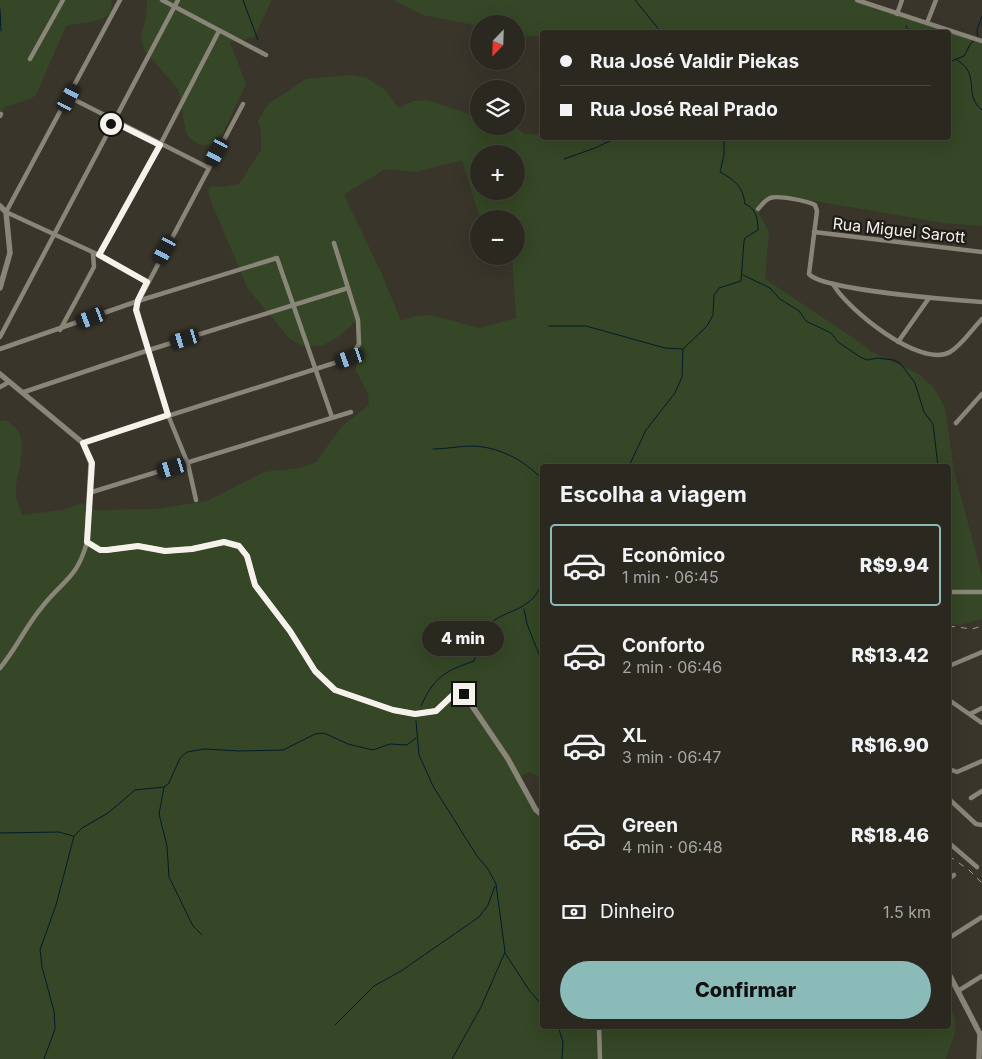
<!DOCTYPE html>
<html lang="pt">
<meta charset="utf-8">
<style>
body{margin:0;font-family:Inter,sans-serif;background:#333029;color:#f1f3f6;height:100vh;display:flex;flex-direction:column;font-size:19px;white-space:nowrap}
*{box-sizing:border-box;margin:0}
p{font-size:16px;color:#a6a6a5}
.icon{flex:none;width:28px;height:28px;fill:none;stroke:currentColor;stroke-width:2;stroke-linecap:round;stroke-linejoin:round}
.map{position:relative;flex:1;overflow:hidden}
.panel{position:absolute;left:540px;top:464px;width:411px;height:565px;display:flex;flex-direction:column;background:#2b2820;border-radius:5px;box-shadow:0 5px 20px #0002,0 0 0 1px #47443e}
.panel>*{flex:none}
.guide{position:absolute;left:540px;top:30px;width:411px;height:110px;border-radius:5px;box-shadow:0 5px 20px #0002,0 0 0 1px #47443e;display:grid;align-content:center;height:110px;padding:0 20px;background:#2b2820}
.needle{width:32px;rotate:203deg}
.controls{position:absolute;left:470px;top:15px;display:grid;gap:10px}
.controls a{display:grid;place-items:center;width:55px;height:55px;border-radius:50%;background:#2b2820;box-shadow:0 5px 20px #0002,0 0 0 1px #47443e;font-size:25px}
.end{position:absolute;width:22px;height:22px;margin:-11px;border:6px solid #f5f2ec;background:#111;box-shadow:0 0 0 2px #111}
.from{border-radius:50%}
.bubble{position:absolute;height:35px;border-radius:18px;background:#2b2820;box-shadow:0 5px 20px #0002,0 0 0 1px #47443e;font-size:16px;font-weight:800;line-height:35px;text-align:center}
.car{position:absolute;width:15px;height:30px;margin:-15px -8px;border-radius:6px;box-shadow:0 0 4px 1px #0007;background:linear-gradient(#222 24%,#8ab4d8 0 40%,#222 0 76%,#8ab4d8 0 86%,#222 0)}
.guide b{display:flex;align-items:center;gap:18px;height:48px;font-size:19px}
.guide b+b{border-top:1px solid #47443e}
.guide i{width:12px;height:12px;background:#f1f3f6}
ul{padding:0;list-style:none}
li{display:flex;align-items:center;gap:15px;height:82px;margin:0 10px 8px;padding:0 10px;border:2px solid transparent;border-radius:5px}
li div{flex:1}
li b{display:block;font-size:19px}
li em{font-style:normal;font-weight:800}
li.on{border-color:#8bbbb9}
li>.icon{width:45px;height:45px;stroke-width:1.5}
h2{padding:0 20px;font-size:22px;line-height:60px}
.pay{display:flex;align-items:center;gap:12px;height:55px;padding:0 20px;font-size:19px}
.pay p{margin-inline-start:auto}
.button{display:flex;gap:10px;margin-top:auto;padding:10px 20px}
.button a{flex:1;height:58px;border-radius:30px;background:#8bbbb9;color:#111;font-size:20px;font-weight:800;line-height:58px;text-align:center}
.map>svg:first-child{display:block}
.green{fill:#354726;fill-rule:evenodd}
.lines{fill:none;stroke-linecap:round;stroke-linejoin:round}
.stream{stroke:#001c2e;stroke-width:1}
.minor{stroke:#8a8579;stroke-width:4.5}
.tertiary{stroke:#8a8579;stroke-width:5.5}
.rail{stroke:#a09d95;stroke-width:1;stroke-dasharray:6 6;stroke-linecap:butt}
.route{stroke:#f5f2ec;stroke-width:6}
.labels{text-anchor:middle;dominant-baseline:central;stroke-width:4.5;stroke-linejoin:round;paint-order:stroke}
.street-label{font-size:16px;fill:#f5f2ec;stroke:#1f1d18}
</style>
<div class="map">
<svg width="982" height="1059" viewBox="0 0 982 1059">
<rect width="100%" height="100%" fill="#39352a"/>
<g class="green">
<path d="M0 0H111C117 25 82 21 66 26L36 95 30 99 5 107 0 117Z"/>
<path d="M147 0H272L254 37 230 42 246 84 221 137C211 150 194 146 186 133L178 89 144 50 141 35 146 18Z"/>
<path d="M393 0H854L982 41V226L943 223 791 197H773L761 208 759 214 769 232 765 279 855 339 872 352 919 374 934 388 945 408 954 471 982 575V619L960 625 949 624V466H542V779L530 772 516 778 542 820V1026H949V1009C963 1022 951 1043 946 1059H0V421L4 420C37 433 14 471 16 496 17 502 20 509 22 515L63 510 82 503 95 510 156 509 207 501 264 472 300 468 316 462 342 426 369 405 368 394 356 370 357 320C337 339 318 357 290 339L248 289 210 199 208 190 213 186 223 187 239 184 261 150V132L258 121 267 105 306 79 315 78 350 75 367 78 385 90 399 108 413 101 427 100 469 114 479 126H514L525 134 542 135V138H949V32H542V36L516 37V24H479V26L423 15ZM479 154H516V191H479ZM462 160 480 219H516V256H512L516 318 479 328 431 315 415 316 401 321 381 272 344 195 385 169 416 172Z"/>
</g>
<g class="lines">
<g class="stream">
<polyline points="243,0 258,40"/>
<polyline points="635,0 661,32"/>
<polyline points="0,9 1,31"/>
<polyline points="906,26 909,32"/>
<polyline points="978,38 977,30 982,16"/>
<path d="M957 60C982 75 962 94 982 110"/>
<polyline points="949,62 964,56 971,43 975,40"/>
<polyline points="564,159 595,148 616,138"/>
<polyline points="743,275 770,288 780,299 799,311 806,321 831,333 838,342 860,357 867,360 878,358 893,360 900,363 915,383 924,412 933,424 938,466"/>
<polyline points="549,326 586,326 665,348 682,349"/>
<path d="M433 449C446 449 459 446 473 446 499 447 524 460 542 479"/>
<path d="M629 466 646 430 675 393 682 377 683 349 707 326 713 315 714 295 719 288 741 281 744 241 745 238 758 230C758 219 756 208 745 204 743 187 735 180 720 172L724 155V138"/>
<polyline points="949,522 951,531"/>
<polyline points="524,609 527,624 542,662"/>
<path d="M421 706C434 677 445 671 474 661 477 651 480 636 486 628 502 608 531 614 542 583"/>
<polyline points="416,721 419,755 433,786 477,856 488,869 496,884 505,952 481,1007 452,1059"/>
<polyline points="0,833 59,832 73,836"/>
<polyline points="202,935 193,926 169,877 167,846 159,814 164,787 169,783 180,758 187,752 204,749 240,751 283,750 315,734 324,733 348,744 373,750 390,744 407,745 416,738"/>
<polyline points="505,953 529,990 542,1005"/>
<polyline points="335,1025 374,986 401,971 479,917 488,905 495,886"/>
<polyline points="558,1026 563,1042 562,1059"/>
<polyline points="44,1059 55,1029 54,1011 42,967 40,950 56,905 74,836 82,828 108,813 135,790 164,787"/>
</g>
<g class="minor">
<polyline points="120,0 6,212 99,255 147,282"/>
<polyline points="162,0 266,55"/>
<polyline points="857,0 982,41"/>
<polyline points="897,14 902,0"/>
<polyline points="927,23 936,0"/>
<polyline points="30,59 63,0"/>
<polyline points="69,97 209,168"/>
<polyline points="0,116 1,114"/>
<path d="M758 209C762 205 765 200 770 198 779 195 807 201 815 205L817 211 809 274C822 290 955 300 982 302"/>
<polyline points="814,232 982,252"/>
<polyline points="99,255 160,145 219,31"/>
<path d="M833 284C846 308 920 369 950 352 962 345 972 329 982 319"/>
<polyline points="60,330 94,267 93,253"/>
<polyline points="0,337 178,0"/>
<polyline points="898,342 929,298"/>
<polyline points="0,349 138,301 277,258 332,417"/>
<polyline points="0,387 9,382"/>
<polyline points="24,392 149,350 348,288"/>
<polyline points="956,423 982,394"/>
<polyline points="83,443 350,358 359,344 358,320 334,243"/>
<polyline points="92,492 351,412"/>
<polyline points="196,500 188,464 168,415 136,306 243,104"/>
<polyline points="949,592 982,592"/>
<polyline points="949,666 982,652"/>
<path d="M0 668C16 649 26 626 42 607 63 580 77 579 87 542"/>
<polyline points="949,700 982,723"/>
<polyline points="970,714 982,708"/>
<polyline points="949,769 957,772 982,761"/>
<polyline points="971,798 982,791"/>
<polyline points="949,799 976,824 982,825"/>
<polyline points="949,843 977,867"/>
<polyline points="949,879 954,875"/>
<polyline points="949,938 982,917"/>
<polyline points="958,991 982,976"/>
<polyline points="599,1026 600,1059"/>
</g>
<g class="tertiary">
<polyline points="0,206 6,212 10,253 0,288"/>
<polyline points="0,374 83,443 91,463 87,542 100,550 107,550 138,546 165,551 192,549 224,542 239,546 247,556 255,585 290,631 315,671 335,690 393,710 415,714 436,711 454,694 464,694 508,759 536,810 542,815"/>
<polyline points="949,974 980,1034 979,1059"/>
</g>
<g class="rail">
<polyline points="949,626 972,629 982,626"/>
<polyline points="949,856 969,870 982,883"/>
</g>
</g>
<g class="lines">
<polyline class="route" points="111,124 112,121 160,145 99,255 147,282 138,300 136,310 168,415 83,443 92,463 87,542 100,550 107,550 138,546 165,551 192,549 224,542 239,546 247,556 255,585 290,631 315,671 335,690 393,710 415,714 436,711 454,694 464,694"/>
</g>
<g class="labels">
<g class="street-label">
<text transform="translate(899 230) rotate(6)">Rua Miguel Sarott</text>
</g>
</g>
</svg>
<div class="controls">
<a><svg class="needle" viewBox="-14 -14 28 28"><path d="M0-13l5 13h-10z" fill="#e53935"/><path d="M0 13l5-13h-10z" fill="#a6a6a5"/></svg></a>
<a><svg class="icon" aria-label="layers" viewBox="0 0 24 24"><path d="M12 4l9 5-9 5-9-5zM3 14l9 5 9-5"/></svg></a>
<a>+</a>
<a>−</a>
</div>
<i class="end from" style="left:111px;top:124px"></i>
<i class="end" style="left:464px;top:694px"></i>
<div class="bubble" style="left:422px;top:621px;width:82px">4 min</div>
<i class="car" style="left:69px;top:98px;rotate:28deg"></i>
<i class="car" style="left:217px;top:152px;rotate:208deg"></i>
<i class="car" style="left:165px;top:250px;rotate:208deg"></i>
<i class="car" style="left:91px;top:318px;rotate:249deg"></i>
<i class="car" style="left:185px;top:339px;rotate:253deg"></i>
<i class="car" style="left:350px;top:358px;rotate:251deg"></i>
<i class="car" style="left:172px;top:468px;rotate:253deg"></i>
<div class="guide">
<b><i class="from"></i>Rua José Valdir Piekas</b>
<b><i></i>Rua José Real Prado</b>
</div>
<section class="panel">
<h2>Escolha a viagem</h2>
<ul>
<li class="on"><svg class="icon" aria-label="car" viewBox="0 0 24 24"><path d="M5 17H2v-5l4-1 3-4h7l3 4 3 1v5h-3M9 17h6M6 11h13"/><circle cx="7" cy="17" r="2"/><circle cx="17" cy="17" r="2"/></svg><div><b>Econômico</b><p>1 min · 06:45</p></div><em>R$9.94</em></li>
<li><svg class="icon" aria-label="car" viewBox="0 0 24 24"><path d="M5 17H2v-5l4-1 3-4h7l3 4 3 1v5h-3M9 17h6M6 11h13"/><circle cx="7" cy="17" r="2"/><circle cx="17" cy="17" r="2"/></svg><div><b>Conforto</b><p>2 min · 06:46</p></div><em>R$13.42</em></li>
<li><svg class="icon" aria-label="car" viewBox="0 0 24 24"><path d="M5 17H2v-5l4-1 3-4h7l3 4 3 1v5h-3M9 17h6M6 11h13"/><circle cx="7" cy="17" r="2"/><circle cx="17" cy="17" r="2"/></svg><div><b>XL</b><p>3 min · 06:47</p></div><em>R$16.90</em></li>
<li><svg class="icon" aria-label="car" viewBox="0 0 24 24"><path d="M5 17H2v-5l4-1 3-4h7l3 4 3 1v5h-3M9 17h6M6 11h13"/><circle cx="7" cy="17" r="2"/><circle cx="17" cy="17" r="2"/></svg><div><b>Green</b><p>4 min · 06:48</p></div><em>R$18.46</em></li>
</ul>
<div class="pay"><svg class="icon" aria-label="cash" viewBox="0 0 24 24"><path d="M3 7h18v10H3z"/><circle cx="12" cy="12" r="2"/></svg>Dinheiro<p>1.5 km</p></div>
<div class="button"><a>Confirmar</a></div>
</section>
</div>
